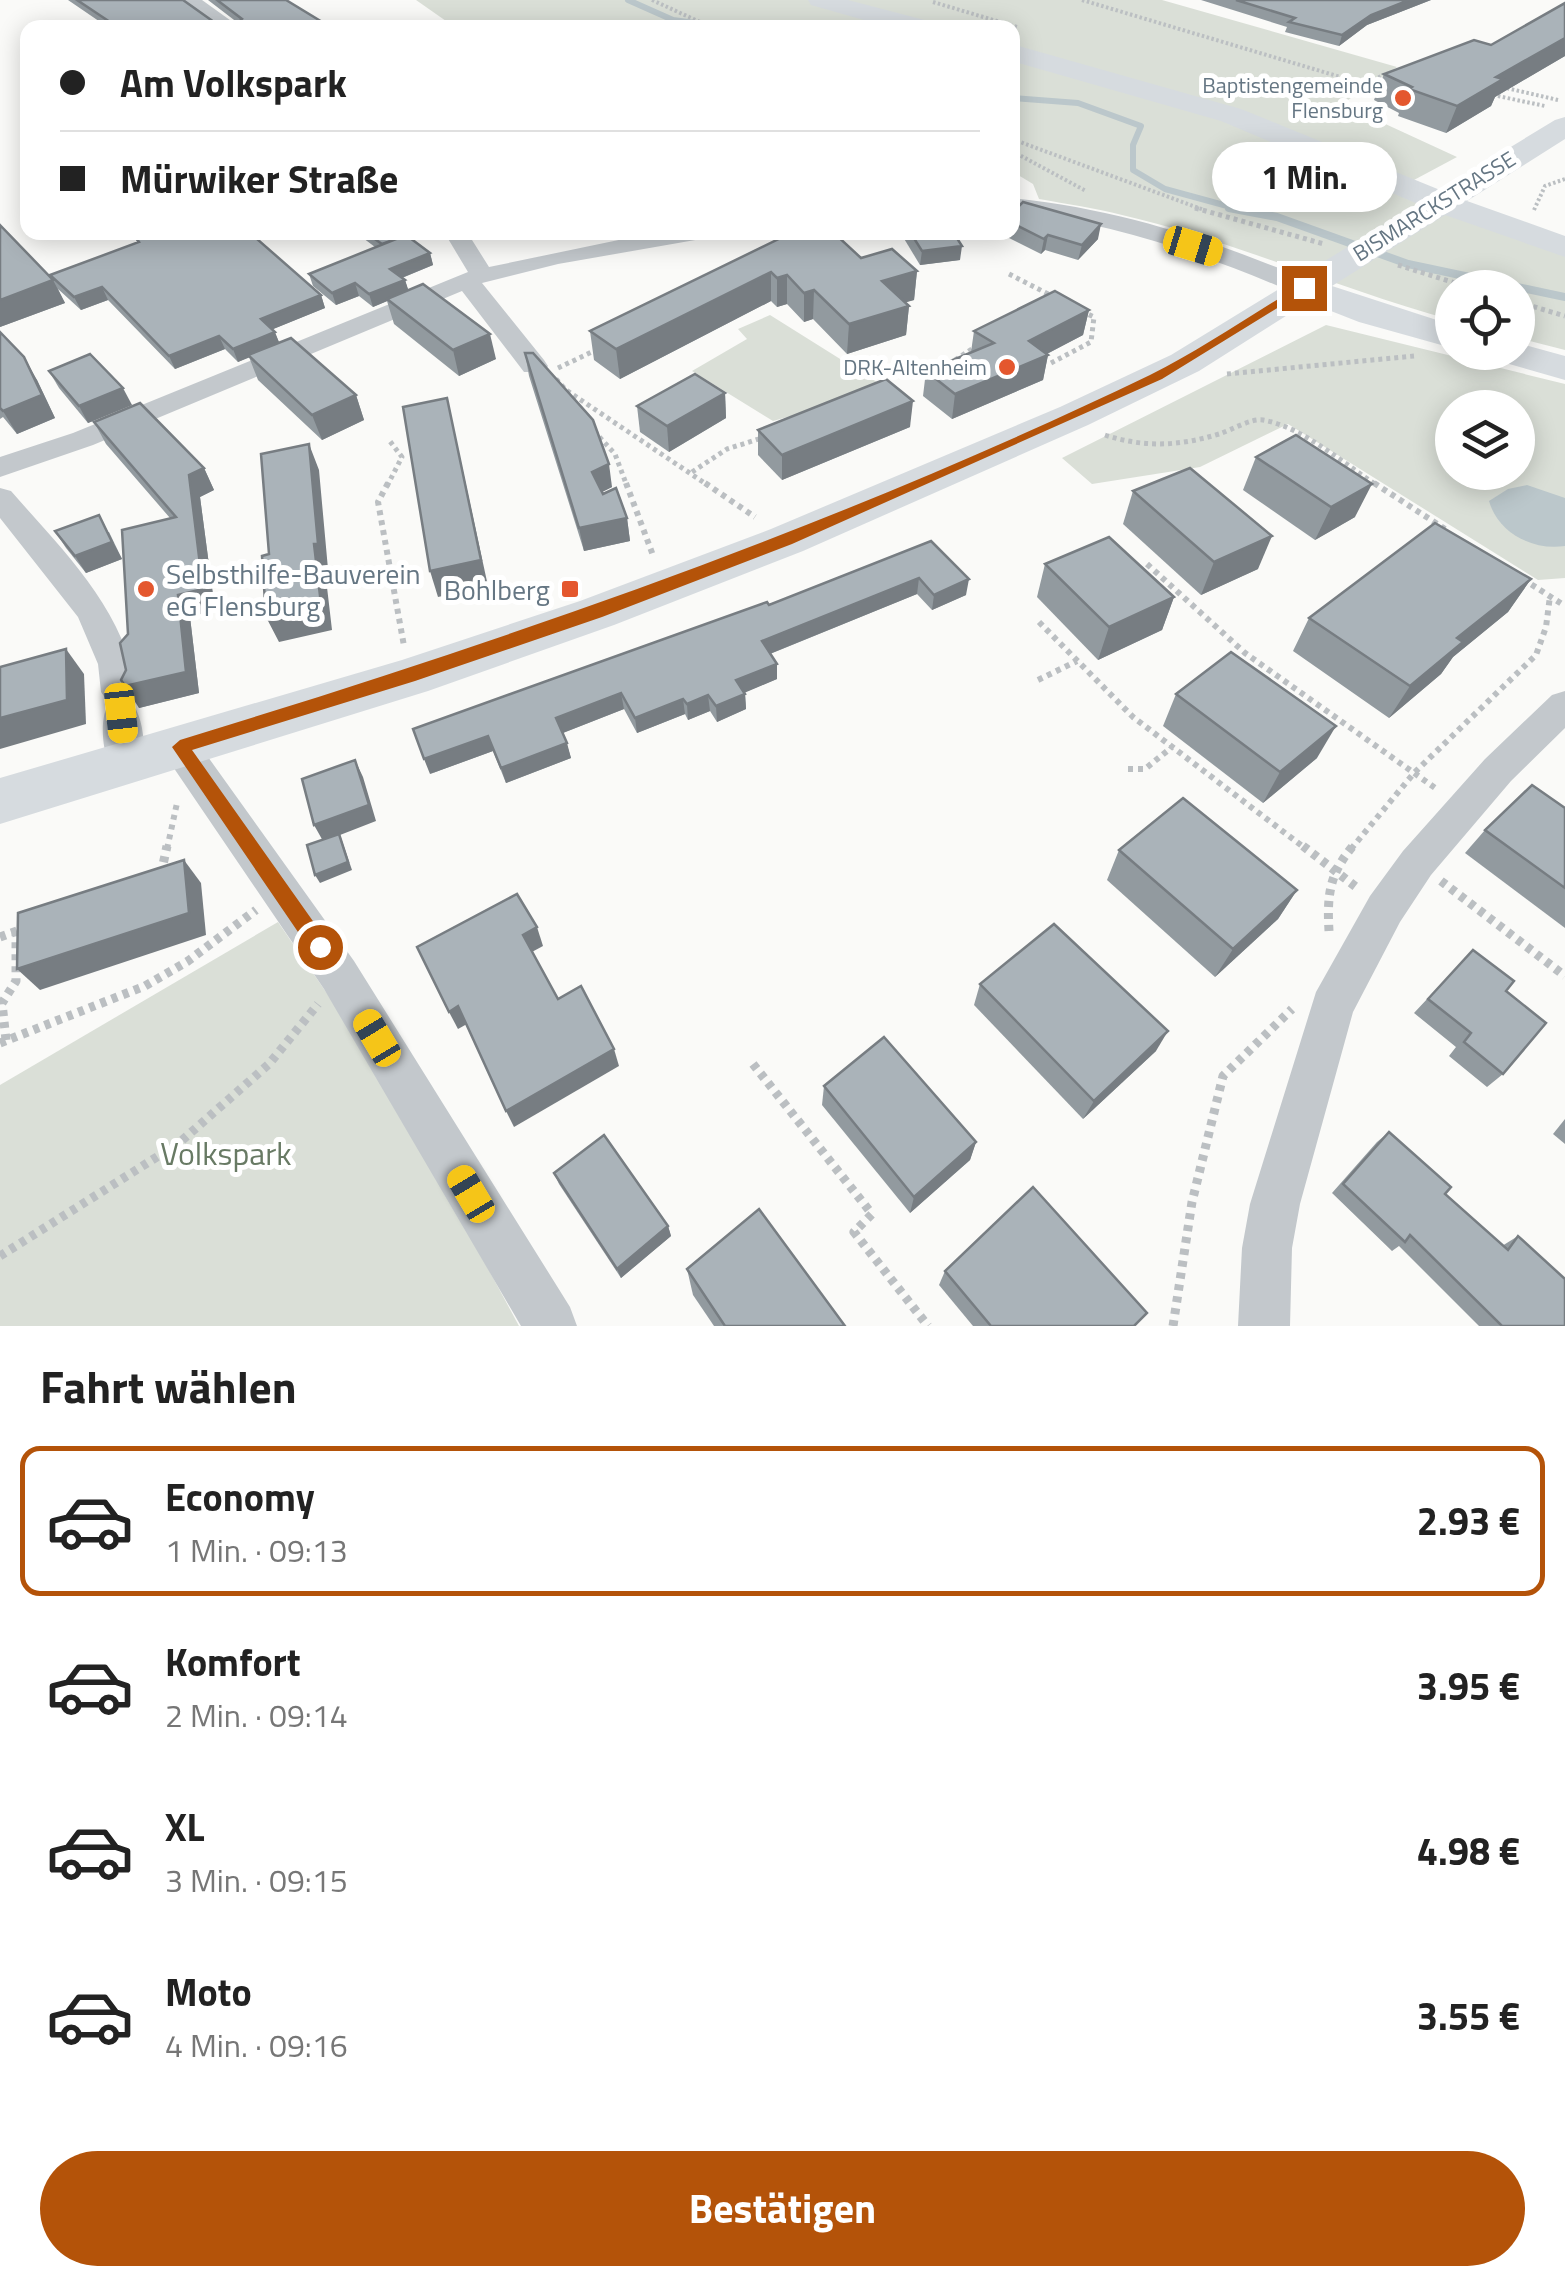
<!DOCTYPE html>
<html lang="de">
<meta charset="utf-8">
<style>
body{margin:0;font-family:"Titillium Web",sans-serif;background:#f6f6f6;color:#222;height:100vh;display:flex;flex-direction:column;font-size:38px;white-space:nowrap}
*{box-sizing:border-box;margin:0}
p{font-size:32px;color:#767676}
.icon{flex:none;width:55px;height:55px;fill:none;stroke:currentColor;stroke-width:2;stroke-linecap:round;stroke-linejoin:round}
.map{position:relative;height:1326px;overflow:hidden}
.side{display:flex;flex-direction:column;background:#fff;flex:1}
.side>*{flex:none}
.guide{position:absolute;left:20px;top:20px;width:1000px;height:220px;border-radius:20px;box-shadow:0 5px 25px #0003;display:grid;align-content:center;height:220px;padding:0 40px;background:#fff}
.tools{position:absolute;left:1435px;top:270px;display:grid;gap:20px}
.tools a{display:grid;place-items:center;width:100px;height:100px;border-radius:50%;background:#fff;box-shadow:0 5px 25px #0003;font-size:50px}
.end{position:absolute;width:45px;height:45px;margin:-22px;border:12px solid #b45309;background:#fff;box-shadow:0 0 0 5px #fff}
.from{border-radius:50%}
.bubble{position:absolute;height:70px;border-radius:35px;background:#fff;box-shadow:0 5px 25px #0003;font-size:32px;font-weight:700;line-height:70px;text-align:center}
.car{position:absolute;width:30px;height:60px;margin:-30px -15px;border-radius:12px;box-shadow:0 0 8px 2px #0007;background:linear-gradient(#f5c518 24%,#345 0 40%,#f5c518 0 76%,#345 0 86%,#f5c518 0)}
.guide b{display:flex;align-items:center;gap:35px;height:95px;font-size:38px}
.guide b+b{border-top:2px solid #e0e0e0}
.guide i{width:25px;height:25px;background:#222}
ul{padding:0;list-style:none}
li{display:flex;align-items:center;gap:30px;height:150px;margin:0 20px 15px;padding:0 20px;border:5px solid transparent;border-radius:20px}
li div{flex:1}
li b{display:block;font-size:38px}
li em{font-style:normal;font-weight:700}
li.current{border-color:#b45309}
li>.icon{width:90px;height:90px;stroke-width:1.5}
h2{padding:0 40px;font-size:45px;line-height:120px}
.cta{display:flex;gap:20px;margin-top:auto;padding:20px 40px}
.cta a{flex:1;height:115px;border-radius:60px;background:#b45309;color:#fff;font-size:40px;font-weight:700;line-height:115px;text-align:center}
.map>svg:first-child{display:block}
.green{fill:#dadfd7;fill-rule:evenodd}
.water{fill:#bbc7cb}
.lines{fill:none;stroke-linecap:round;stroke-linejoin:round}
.stream-far1{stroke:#bbc7cb;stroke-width:6}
.stream{stroke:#bbc7cb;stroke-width:8}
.path-far3{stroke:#bbbfc2;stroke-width:4;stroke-dasharray:2.5 2.5;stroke-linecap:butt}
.path-far2{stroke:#bbbfc2;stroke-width:5;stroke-dasharray:4 4;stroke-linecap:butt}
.path-far1{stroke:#bbbfc2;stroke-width:6;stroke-dasharray:5 5;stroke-linecap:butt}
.path{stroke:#bbbfc2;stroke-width:9;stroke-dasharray:6 6;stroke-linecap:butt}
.street{fill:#c3c8cc;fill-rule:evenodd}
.secondary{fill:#d6dbdf;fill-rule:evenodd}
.wall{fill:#929a9f}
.shaded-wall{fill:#777d82}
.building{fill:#aab3b9;stroke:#777d82;stroke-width:2.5}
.route{fill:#b45309}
.poi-dot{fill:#e4572e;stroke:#fff;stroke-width:4}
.labels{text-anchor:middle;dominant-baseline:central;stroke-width:10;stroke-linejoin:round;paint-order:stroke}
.far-poi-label{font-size:22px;fill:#657683;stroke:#fff;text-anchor:end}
.far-street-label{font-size:22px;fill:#657683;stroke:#fff}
.poi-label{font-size:28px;fill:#657683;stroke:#fff;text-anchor:start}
.near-park-label{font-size:32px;fill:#687a64;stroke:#fff}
</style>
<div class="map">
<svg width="1565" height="1326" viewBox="0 0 1565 1326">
<rect width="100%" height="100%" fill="#fafaf8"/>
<g class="green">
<path d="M416 0H1162L1397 67 1342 104 1457 157 1399 188 1565 254V350L1518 338V288H1452V320C1341 290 1235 241 1122 215 1095 208 1067 204 1039 199L1033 184 1013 172 1012 28H586L557 24 546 28H456Z"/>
<polygon points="770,315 888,389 773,421 692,371 747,339 738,329"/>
<path d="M1326 325 1565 384V578L1538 580 1288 424 1200 467 1092 484 1062 458ZM1452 408H1518V472H1452Z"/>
<polygon points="278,922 387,1081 519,1326 0,1326 0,1085"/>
</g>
<path class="water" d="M1527 485 1565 498V546C1533 551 1498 533 1489 501L1508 489Z"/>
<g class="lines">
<g class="stream-far1">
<polyline points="628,0 673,20 732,28"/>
<polyline points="1012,98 1078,103 1141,126 1133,145 1133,170 1165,189 1242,210"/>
</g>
<polyline class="stream" points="1229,208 1277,217 1408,264 1565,297"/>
<g class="path-far3">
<polyline points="652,0 713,28"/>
<polyline points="1082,0 1364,84 1388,73"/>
<polyline points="933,2 1017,27"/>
<polyline points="1502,87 1558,100"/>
<polyline points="1493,95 1545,106"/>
<polyline points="1012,139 1204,210"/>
<polyline points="1012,151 1086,191"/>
<polyline points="1534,210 1545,186 1565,179"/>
</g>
<g class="path-far2">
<polyline points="1195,208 1324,244"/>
<polyline points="1398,265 1471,288"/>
<polyline points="1009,274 1052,296"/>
<polyline points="1518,302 1565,316"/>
<polyline points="955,360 978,345"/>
<polyline points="1051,363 1091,342 1094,317 1081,311"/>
<polyline points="558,368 596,350"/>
<polyline points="1227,374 1414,356"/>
<polyline points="556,379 566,390 709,486"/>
<polyline points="594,431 615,454 627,486"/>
<path d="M1105 435C1144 448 1180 446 1219 434 1232 430 1251 418 1263 420 1303 427 1344 464 1378 486"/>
<polyline points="692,472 727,449 762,438"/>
<polyline points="387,486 402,457 389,440"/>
</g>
<g class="path-far1">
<polyline points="388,483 378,502 404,646"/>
<polyline points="626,483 654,558"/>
<polyline points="705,483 755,517"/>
<polyline points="1374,483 1445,529"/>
<polyline points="1147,564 1245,653 1438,790"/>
<polyline points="1523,579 1565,606"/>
<polyline points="1039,622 1133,717 1306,849"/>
<polyline points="1038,680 1077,661"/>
<polyline points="1128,769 1145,769 1172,747"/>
<polyline points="167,849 177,803"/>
<polyline points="1351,849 1414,773 1536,655 1546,627 1550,596"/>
</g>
<g class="path">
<polyline points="1303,846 1360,890"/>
<polyline points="161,874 167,846"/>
<polyline points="1441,881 1565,976"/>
<path d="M1329 931C1327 896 1329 874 1353 846"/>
<polyline points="0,937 25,928"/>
<polyline points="6,1040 2,1003 16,981 16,932"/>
<polyline points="0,1043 145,986 188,961 256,910"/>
<polyline points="753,1064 872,1214 854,1232 928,1326"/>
<polyline points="0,1256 179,1143 269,1064 318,1004"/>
<polyline points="1173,1326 1192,1202 1223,1076 1292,1009"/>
</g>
<g class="street">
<polygon points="181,0 202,0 241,28 219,28"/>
<path d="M1012 198C1102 207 1185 231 1268 264 1284 270 1306 276 1317 288L1304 296 1295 293C1203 254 1113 222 1012 212Z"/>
<polygon points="444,232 467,232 489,267 657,232 712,232 701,239 558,264 482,283 544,360 548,366 544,372 524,372 462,291 93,445 0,477 0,457 73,433 468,272"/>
<path d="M0 488 11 491C64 552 124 608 137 692L131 702C144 716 148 756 139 774L126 778 113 774C103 756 98 720 109 703L101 692 98 664 78 617 0 518Z"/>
<polygon points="1565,691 1565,728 1511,781 1431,875 1400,922 1353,1012 1300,1204 1292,1248 1290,1326 1238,1326 1242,1248 1250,1204 1316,992 1370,896 1403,851 1485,759 1552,695"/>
<polygon points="180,732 193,736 354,961 570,1307 577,1326 521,1326 324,989 167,758 161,747 167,736"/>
</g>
<g class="secondary">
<polygon points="808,0 848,0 932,22 936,28 892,28 811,5"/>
<polygon points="1012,44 1241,109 1440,190 1555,120 1565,117 1565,139 1467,201 1565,236 1565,257 1445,215 1332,286 1452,325 1452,348 1359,322 1308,302 1199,371 1088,425 803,551 614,625 428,691 0,824 0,778 402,660 580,601 771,529 1060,407 1171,355 1418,204 1221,121 1012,61"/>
<polygon points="1518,343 1565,356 1565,380 1495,360 1490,352 1518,352"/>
</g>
</g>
<g class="wall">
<polygon points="68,0 183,0 214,22 238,23 208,0 286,0 332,28 109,28"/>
<polygon points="1201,0 1431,0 1367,25 1339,46 1285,32 1287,27"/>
<polygon points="1565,3 1565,56 1495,97 1491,106 1446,133 1398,116 1399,113 1374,100 1384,74 1491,45"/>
<polygon points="1012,213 1098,239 1078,260 1045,250 1041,254 1003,235 1004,232 1012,232"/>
<polygon points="0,225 52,279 137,243 136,238 321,295 325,308 273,329 279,342 356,395 364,420 322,440 258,380 249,357 238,362 225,349 175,369 108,300 81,310 58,289 65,303 0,327"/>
<polygon points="355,232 419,232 411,236 412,239 430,253 433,265 402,278 405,280 408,290 496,359 459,376 394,324 387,301 373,307 359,296 336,305 313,286 309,274 375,247"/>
<polygon points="793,232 861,258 917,271 914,300 905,302 909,306 906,335 847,354 813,319 804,322 787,304 777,307 771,301 620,379 594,360 590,331"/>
<polygon points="900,232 953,232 960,260 920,265"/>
<polygon points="1089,310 1083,335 1047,354 1048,355 1043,380 952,419 923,396 926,371 971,352 974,331"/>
<polygon points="0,332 37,380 55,418 17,434 3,417 0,419"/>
<polygon points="525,353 612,487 602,492 627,518 630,541 584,551 529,376"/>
<polygon points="49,371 132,405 88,423 59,388"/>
<polygon points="725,393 726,418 669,452 640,432 637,406"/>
<polygon points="94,422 204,468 214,490 200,497 215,610 190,617 199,693 139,708 128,634 170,518 106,444"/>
<polygon points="910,427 782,480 758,455 758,430"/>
<polygon points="1256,457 1355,517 1315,540 1243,490"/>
<polygon points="1133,491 1258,569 1201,595 1123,524"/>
<polygon points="55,531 109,532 122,559 86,573 66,548"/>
<polygon points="931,541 966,595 932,610 917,594 770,654 777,664 777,679 745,692 746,709 717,722 710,711 688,720 685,714 637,733 624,709 563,733 571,758 506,783 493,751 430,774 769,605"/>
<polygon points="1045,564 1174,597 1162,630 1098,660 1037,597"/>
<polygon points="1531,579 1508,612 1453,657 1441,674 1389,718 1293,651 1309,618"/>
<polygon points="1176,694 1317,758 1263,803 1163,726"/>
<polygon points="1565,808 1565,928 1465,853 1485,830"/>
<polygon points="1119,850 1297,890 1278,919 1215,977 1107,880"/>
<polygon points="1473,950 1506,991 1503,1074 1487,1087 1449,1056 1456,1047 1414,1013"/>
<polygon points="980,984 1156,1051 1083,1119 974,1005"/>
<polygon points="824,1086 976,1142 970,1160 910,1213 822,1105"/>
<polygon points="1565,1119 1565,1144 1553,1134"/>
<polygon points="1389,1132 1445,1194 1502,1246 1518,1236 1565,1326 1479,1326 1399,1246 1392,1251 1332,1193 1377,1142"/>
<polygon points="554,1173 668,1226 671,1236 621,1278 559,1184"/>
<polygon points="687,1269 845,1326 714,1326 693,1295"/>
<polygon points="945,1271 1134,1326 973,1326 939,1285"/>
</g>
<g class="shaded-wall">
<polygon points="1409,0 1431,0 1367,25 1339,46 1342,35 1371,15"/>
<polygon points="1565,38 1565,56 1495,97 1491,106 1446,133 1457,106 1496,77"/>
<polygon points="1101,224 1098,239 1078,260 1082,245"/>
<polygon points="604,232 647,232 605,239"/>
<polygon points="1048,235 1045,250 1041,254 1044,239"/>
<polygon points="962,246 960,260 920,265 922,251"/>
<polygon points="430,253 433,265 394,281 390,269"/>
<polygon points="917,271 914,300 880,310 882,281"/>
<polygon points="771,272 771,301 620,379 616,349"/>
<polygon points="787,275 787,304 777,307 777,278"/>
<polygon points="53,280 65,303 0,327 0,300"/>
<polygon points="405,280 409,292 373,307 369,294"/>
<polygon points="355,283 359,296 336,305 332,293"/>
<polygon points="102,287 108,300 81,310 74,297"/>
<polygon points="814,290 813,319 804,322 804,293"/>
<polygon points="321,295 325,308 266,332 261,319"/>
<polygon points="909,306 906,335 847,354 849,324"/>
<polygon points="1089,310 1083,335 1033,361 1048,355 1043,380 952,419 955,394 1029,341"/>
<polygon points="275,332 280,345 238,362 233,349"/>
<polygon points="490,334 496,359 459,376 453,350"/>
<polygon points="219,336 225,349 175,369 169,356"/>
<polygon points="24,357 37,380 55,418 17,434 3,411"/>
<polygon points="123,388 132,405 88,423 79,406"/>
<polygon points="725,393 726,418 669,452 667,426"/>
<polygon points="356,395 364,420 322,440 312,415"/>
<polygon points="447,398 488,586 438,597 430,571"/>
<polygon points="913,401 910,427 782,480 782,455"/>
<polygon points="309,444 319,470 328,569 325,570 332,630 279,642 266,617 314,544"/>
<polygon points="609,464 612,487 596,495 592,472"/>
<polygon points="204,468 214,490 200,497 215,610 190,617 199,693 139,708 125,686 178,595 189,475"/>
<polygon points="1372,484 1355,517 1315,540 1331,507"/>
<polygon points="99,515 122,559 86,573 75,556"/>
<polygon points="627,518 630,541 584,551 579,528"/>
<polygon points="1272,536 1258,569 1201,595 1214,562"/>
<polygon points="919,578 917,594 762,657 762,641"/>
<polygon points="969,579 966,595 932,610 934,595"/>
<polygon points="1531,579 1508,612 1453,657 1441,674 1389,718 1410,686 1457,638"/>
<polygon points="1174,597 1162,630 1098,660 1109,627"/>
<polygon points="66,649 84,674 86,724 0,749 0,718"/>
<polygon points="777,664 777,679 737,696 736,680"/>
<polygon points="621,693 624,709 560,734 556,718"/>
<polygon points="745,694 746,709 717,722 716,706"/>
<polygon points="708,695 710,711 688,720 687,704"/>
<polygon points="683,699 685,714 637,733 635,718"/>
<polygon points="1336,726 1317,758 1263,803 1280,772"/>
<polygon points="488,736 493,751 430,774 424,759"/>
<polygon points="567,743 571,758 506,783 501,768"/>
<polygon points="355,760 363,777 376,821 340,835 352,870 320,883 315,875 323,841 314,825"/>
<polygon points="184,860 201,883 206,935 40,990 17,969"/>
<polygon points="1297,890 1278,919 1215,977 1233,949"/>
<polygon points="537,927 543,946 530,953 523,935"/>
<polygon points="458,1006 467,1024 458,1029 449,1012"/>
<polygon points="1168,1031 1156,1051 1083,1119 1094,1101"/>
<polygon points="614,1049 619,1066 514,1127 506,1111"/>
<polygon points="976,1142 970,1160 910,1213 914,1197"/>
<polygon points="668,1226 671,1236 621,1278 617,1269"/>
</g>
<g class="building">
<polygon points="77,0 183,0 214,22 238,23 242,19 217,0 286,0 332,28 119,28"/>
<polygon points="1236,0 1409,0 1371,15 1342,35 1289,22 1295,18"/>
<polygon points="1565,3 1565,38 1496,77 1503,79 1457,106 1409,89 1412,87 1384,74 1474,40 1491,45"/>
<polygon points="1023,202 1101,224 1082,245 1048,235 1044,239 1012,223 1012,213"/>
<polygon points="0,225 53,280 0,300"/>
<polygon points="153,232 249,232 321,295 261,319 275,332 233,349 219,336 169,356 102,287 74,297 50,275 139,242 136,238"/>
<polygon points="365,232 409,232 410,234 382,244"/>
<polygon points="793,232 833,232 861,258 892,249 917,271 882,281 909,306 849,324 814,290 804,293 787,275 777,278 771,272 616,349 590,331"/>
<polygon points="910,232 953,232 962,246 922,251"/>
<polygon points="406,235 430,253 390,269 405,280 369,294 355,283 332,293 309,274"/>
<polygon points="423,284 490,334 453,350 387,299"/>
<polygon points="1055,291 1089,310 1029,341 1048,355 955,394 926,371 994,343 974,331"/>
<polygon points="0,332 24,357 42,395 3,411 0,408"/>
<polygon points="291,338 356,395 312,415 248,355"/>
<polygon points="525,353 533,353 593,420 609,464 592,472 603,494 616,488 627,518 579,528"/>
<polygon points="90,354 123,388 79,406 49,371"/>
<polygon points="695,374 725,393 667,426 637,406"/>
<polygon points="886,379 913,401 782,455 758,430"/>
<polygon points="447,398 481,560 430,571 403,407"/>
<polygon points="140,403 204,468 189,475 203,589 178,595 186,672 125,686 121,680 126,670 120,643 128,634 122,530 176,517 94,422"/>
<polygon points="1296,435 1372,484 1331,507 1256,457"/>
<polygon points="309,444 318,544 314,544 321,604 266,617 262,556 269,554 261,454"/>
<polygon points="1190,468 1272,536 1214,562 1133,491"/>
<polygon points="99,515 112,542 75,556 55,531"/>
<polygon points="1435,523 1531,579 1457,638 1463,642 1410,686 1309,618"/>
<polygon points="1109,537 1174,597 1109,627 1045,564"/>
<polygon points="931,541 969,579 934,595 919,578 762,641 777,664 736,680 745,694 716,706 708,695 687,704 683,699 635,718 621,693 556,718 567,743 501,768 488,736 424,759 413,729 767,602 769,605"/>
<polygon points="66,649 67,700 0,718 0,667"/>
<polygon points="1231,652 1336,726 1280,772 1176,694"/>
<polygon points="355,760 369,805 314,825 302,779"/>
<polygon points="1532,785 1565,808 1565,888 1485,830"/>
<polygon points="1183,798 1297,890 1233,949 1119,850"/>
<polygon points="339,834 348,862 315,875 307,845"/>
<polygon points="184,860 189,913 17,969 18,913"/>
<polygon points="517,894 537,927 523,935 558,999 581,986 614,1049 506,1111 458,1006 449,1012 417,947"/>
<polygon points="1054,924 1168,1031 1094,1101 980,984"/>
<polygon points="1473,950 1514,981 1506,991 1546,1023 1503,1074 1464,1042 1471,1033 1428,999"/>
<polygon points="884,1037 976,1142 914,1197 824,1086"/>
<polygon points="1389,1132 1451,1187 1445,1194 1508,1250 1518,1236 1565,1279 1565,1326 1502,1326 1410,1235 1405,1242 1343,1184"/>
<polygon points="604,1135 668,1226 617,1269 554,1173"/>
<polygon points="1033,1187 1147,1313 1134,1326 991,1326 945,1271"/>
<polygon points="759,1209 845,1326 725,1326 687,1269"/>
</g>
<path class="route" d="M1300 286 1310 288 1162 379 792 544 602 617 415 681 192 750 327 941V954H313L172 747 180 740C513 638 835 527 1150 375 1201 350 1250 315 1300 286Z"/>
<g class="poi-dot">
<circle cx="1403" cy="98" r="10"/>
<circle cx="1007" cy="367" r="10"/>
<circle cx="146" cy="589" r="10"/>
<rect x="560" y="579" width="20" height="20" rx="5"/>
</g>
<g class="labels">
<g class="far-poi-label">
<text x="1383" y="85">Baptistengemeinde<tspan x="1383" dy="25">Flensburg</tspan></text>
<text x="987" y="367">DRK-Altenheim</text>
</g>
<g class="far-street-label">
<text transform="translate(1434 206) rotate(-32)">BISMARCKSTRASSE</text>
</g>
<g class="poi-label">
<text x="166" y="573">Selbsthilfe-Bauverein<tspan x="166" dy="32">eG Flensburg</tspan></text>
<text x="550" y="589" text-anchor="end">Bohlberg</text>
</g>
<g class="near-park-label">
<text x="226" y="1153">Volkspark</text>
</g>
</g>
</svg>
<div class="tools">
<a><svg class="icon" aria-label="locate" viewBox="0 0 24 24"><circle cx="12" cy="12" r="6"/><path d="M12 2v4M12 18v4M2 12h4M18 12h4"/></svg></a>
<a><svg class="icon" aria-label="layers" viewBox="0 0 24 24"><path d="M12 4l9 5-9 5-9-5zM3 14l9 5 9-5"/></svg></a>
</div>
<i class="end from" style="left:320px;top:947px"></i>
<i class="end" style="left:1304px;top:288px"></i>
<div class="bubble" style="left:1212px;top:142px;width:185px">1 Min.</div>
<i class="car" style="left:1193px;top:246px;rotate:107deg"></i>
<i class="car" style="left:121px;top:713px;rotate:174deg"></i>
<i class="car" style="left:377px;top:1038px;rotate:329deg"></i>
<i class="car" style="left:471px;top:1194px;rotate:329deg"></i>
<div class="guide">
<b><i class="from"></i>Am Volkspark</b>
<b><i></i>Mürwiker Straße</b>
</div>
</div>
<section class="side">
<h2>Fahrt wählen</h2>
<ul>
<li class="current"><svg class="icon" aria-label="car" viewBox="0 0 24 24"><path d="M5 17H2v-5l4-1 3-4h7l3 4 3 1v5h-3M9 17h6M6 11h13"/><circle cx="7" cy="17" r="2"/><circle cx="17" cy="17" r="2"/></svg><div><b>Economy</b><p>1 Min. · 09:13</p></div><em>2.93 €</em></li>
<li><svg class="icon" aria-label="car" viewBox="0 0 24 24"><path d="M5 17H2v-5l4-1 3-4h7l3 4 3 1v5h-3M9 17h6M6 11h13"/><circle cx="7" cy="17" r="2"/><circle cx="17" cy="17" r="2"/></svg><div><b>Komfort</b><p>2 Min. · 09:14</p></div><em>3.95 €</em></li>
<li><svg class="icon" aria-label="car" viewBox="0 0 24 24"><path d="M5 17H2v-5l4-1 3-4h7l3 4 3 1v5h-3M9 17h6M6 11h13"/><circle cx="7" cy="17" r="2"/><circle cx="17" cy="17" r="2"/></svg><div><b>XL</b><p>3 Min. · 09:15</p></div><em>4.98 €</em></li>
<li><svg class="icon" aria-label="car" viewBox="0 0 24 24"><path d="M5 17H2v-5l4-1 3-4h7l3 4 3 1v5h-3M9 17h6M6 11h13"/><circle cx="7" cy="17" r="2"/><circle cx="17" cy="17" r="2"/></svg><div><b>Moto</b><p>4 Min. · 09:16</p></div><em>3.55 €</em></li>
</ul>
<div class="cta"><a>Bestätigen</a></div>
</section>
